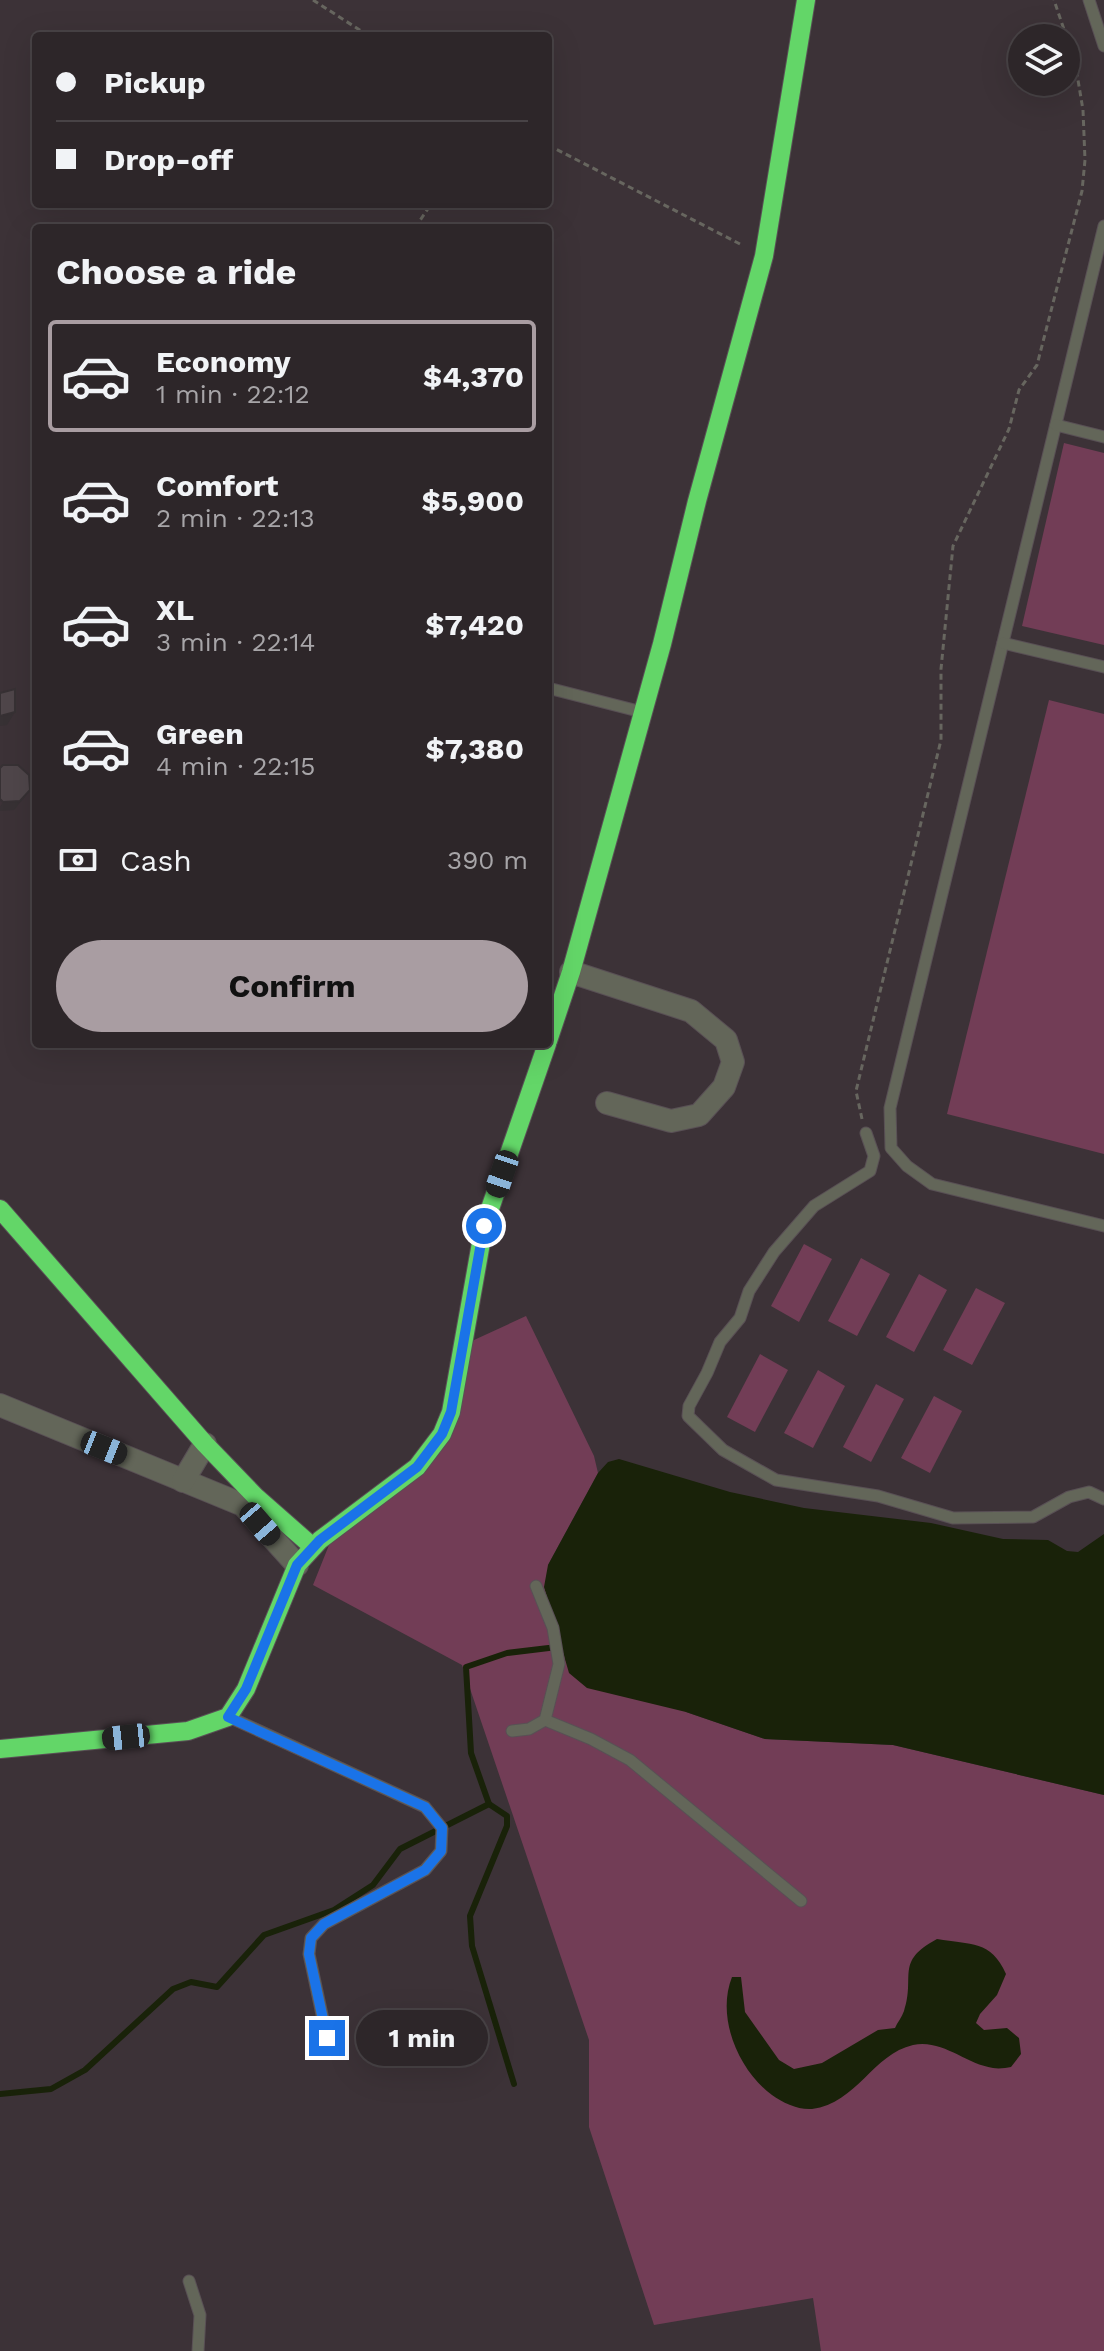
<!DOCTYPE html>
<meta charset="utf-8">
<style>
body{margin:0;font-family:"Work Sans",sans-serif;background:#393235;color:#f1f3f6;height:100vh;display:flex;flex-direction:column;font-size:30px;white-space:nowrap}
*{box-sizing:border-box;margin:0}
p{font-size:26px;color:#a7a5a8}
.icon{flex:none;width:44px;height:44px;fill:none;stroke:currentColor;stroke-width:2;stroke-linecap:round;stroke-linejoin:round}
.map{position:relative;flex:1;overflow:hidden}
.drawer{position:absolute;left:32px;top:224px;width:520px;height:824px;display:flex;flex-direction:column;background:#2d2629;border-radius:8px;box-shadow:0 8px 32px #0002,0 0 0 2px #484346}
.drawer>*{flex:none}
.top-card{position:absolute;left:32px;top:32px;width:520px;height:176px;border-radius:8px;box-shadow:0 8px 32px #0002,0 0 0 2px #484346;display:grid;align-content:center;height:176px;padding:0 24px;background:#2d2629}
.buttons{position:absolute;left:1008px;top:24px;display:grid;gap:16px}
.buttons a{display:grid;place-items:center;width:72px;height:72px;border-radius:50%;background:#2d2629;box-shadow:0 8px 32px #0002,0 0 0 2px #484346;font-size:40px}
.end{position:absolute;width:36px;height:36px;margin:-18px;border:10px solid #1a73e8;background:#fff;box-shadow:0 0 0 4px #fff}
.from{border-radius:50%}
.bubble{position:absolute;height:56px;border-radius:28px;background:#2d2629;box-shadow:0 8px 32px #0002,0 0 0 2px #484346;font-size:26px;font-weight:700;line-height:56px;text-align:center}
.car{position:absolute;width:24px;height:48px;margin:-24px -12px;border-radius:10px;box-shadow:0 0 6px 2px #0007;background:linear-gradient(#222 24%,#8ab4d8 0 40%,#222 0 76%,#8ab4d8 0 86%,#222 0)}
.top-card b{display:flex;align-items:center;gap:28px;height:76px;font-size:30px}
.top-card b+b{border-top:2px solid #484346}
.top-card i{width:20px;height:20px;background:#f1f3f6}
ul{padding:0;list-style:none}
li{display:flex;align-items:center;gap:24px;height:112px;margin:0 16px 12px;padding:0 8px;border:4px solid transparent;border-radius:8px}
li div{flex:1}
li b{display:block;font-size:30px}
li em{font-style:normal;font-weight:700}
li.selected{border-color:#a99da2}
li>.icon{width:72px;height:72px;stroke-width:1.5}
h2{padding:0 24px;font-size:36px;line-height:96px}
.pay{display:flex;align-items:center;gap:20px;height:88px;padding:0 24px;font-size:30px}
.pay p{margin-inline-start:auto}
.button{display:flex;gap:16px;margin-top:auto;padding:16px 24px}
.button a{flex:1;height:92px;border-radius:48px;background:#a99da2;color:#111;font-size:32px;font-weight:700;line-height:92px;text-align:center}
.map>svg:first-child{display:block}
.green{fill:#723d56}
.water{fill:#192209}
.lines{fill:none;stroke-linecap:round;stroke-linejoin:round}
.stream{stroke:#192209;stroke-width:6}
.lane-casing{stroke:#595055;stroke-width:13}
.street-casing{stroke:#595055;stroke-width:24}
.fast-casing{stroke:#595055;stroke-width:20}
.path{stroke:#67665f;stroke-width:3;stroke-dasharray:6 4;stroke-linecap:butt}
.lane{stroke:#636659;stroke-width:11}
.street{stroke:#636659;stroke-width:22}
.fast{stroke:#63d668;stroke-width:18}
.shaded-wall{fill:#373134}
.building{fill:#4f464a;stroke:#373134;stroke-width:2}
.route{stroke:#1a73e8;stroke-width:10}
</style>
<div class="map">
<svg width="1104" height="2351" viewBox="0 0 1104 2351">
<rect width="100%" height="100%" fill="#3c3237"/>
<g class="green">
<polygon points="1064,443 1104,453 1104,645 1022,626"/>
<polygon points="1049,700 1104,714 1104,1154 947,1114"/>
<polygon points="804,1244 832,1259 799,1322 771,1306"/>
<polygon points="861,1258 890,1274 857,1336 828,1321"/>
<polygon points="919,1274 947,1290 914,1352 886,1337"/>
<polygon points="976,1288 1005,1303 972,1365 943,1350"/>
<polygon points="526,1316 594,1456 598,1473 548,1565 686,1712 765,1739 893,1745 1104,1795 1104,2351 821,2351 813,2298 654,2325 589,2127 589,2040 462,1665 313,1585 333,1535 421,1464 474,1340"/>
<polygon points="760,1354 788,1370 755,1432 727,1417"/>
<polygon points="818,1370 845,1386 813,1448 784,1433"/>
<polygon points="876,1384 904,1399 871,1462 843,1447"/>
<polygon points="934,1396 962,1411 930,1473 901,1458"/>
</g>
<g class="water">
<polygon points="619,1459 730,1492 804,1508 931,1523 1003,1539 1048,1540 1067,1551 1078,1552 1104,1534 1104,1795 893,1745 765,1739 686,1712 587,1688 569,1673 544,1587 548,1565 598,1473 608,1462"/>
<path d="M937 1939C971 1945 991 1940 1006 1974L997 1995 980 2014 976 2023 984 2030 1007 2028 1019 2038 1021 2054 1011 2067C1006 2068 999 2069 993 2068 965 2064 943 2039 913 2045 873 2054 857 2103 812 2109 798 2110 783 2103 772 2095 738 2070 716 2017 732 1977H741L745 2012 779 2060 794 2069 822 2063 878 2030 895 2028C897 2023 902 2017 904 2011 916 1976 894 1962 937 1939Z"/>
</g>
<g class="lines">
<g class="stream">
<polyline points="489,1804 507,1816 507,1826 470,1916 472,1946 514,2084"/>
<polyline points="0,2094 51,2089 85,2070 173,1989 191,1982 217,1987 264,1935 334,1910 373,1885 400,1849 489,1804 471,1753 466,1667 507,1653 557,1647"/>
</g>
<defs>
<g id="lane">
<polyline points="1089,0 1104,46"/>
<polyline points="1104,226 890,1108 891,1148 907,1166 932,1184 1104,1226"/>
<polyline points="1056,425 1104,437"/>
<polyline points="1003,643 1104,667"/>
<polyline points="548,688 642,712"/>
<polyline points="866,1133 874,1156 870,1171 814,1206 774,1252 749,1291 740,1318 720,1342 707,1373 689,1406 688,1416 723,1450 776,1480 878,1496 953,1518 1033,1517 1069,1497 1089,1492 1104,1499"/>
<polyline points="229,1717 425,1807 442,1828 441,1851 425,1870 324,1924 311,1938 309,1954 327,2038"/>
<polyline points="545,1720 591,1739 630,1760 801,1901"/>
<polyline points="512,1731 529,1729 545,1720 559,1664 553,1628 536,1586"/>
<polyline points="189,2281 200,2315 198,2351"/>
</g>
<g id="street">
<polyline points="571,972 691,1011 726,1040 733,1062 724,1087 699,1115 671,1121 607,1103"/>
<polyline points="0,1405 243,1505 297,1565"/>
<polyline points="183,1481 205,1444"/>
</g>
<g id="fast">
<polyline points="548,1041 571,972 662,644 697,501 764,256 806,0"/>
<polyline points="0,1209 205,1444 255,1496 313,1547"/>
<polyline points="0,1749 188,1731 228,1717 246,1689 297,1565 320,1540 417,1467 442,1434 451,1412 484,1226 547,1044"/>
</g>
</defs>
<use href="#lane" class="lane-casing"/>
<use href="#street" class="street-casing"/>
<use href="#fast" class="fast-casing"/>
<g class="path">
<polyline points="313,0 369,36"/>
<polyline points="548,145 740,244"/>
<polyline points="415,228 431,204"/>
<polyline points="862,1119 856,1091 941,740 941,669 953,546 1009,429 1019,390 1037,365 1082,191 1085,160 1083,110 1075,62 1054,0"/>
</g>
<use href="#lane" class="lane"/>
<use href="#street" class="street"/>
<use href="#fast" class="fast"/>
</g>
<g class="shaded-wall">
<polygon points="15,712 7,725 0,726 0,716"/>
<polygon points="30,790 14,810 0,811 0,807 3,802"/>
</g>
<g class="building">
<polygon points="15,689 15,712 0,716 0,693"/>
<polygon points="3,765 18,765 29,775 30,790 20,801 3,802 0,799 0,768"/>
</g>
<g class="lines">
<polyline class="route" points="327,2038 309,1954 311,1938 324,1924 425,1870 441,1851 442,1828 425,1807 228,1717 246,1689 297,1565 320,1540 417,1467 442,1434 451,1412 484,1226"/>
</g>
</svg>
<div class="buttons">
<a><svg class="icon" aria-label="layers" viewBox="0 0 24 24"><path d="M12 4l9 5-9 5-9-5zM3 14l9 5 9-5"/></svg></a>
</div>
<i class="end from" style="left:484px;top:1226px"></i>
<i class="end" style="left:327px;top:2038px"></i>
<div class="bubble" style="left:356px;top:2010px;width:132px">1 min</div>
<i class="car" style="left:502px;top:1174px;rotate:199deg"></i>
<i class="car" style="left:104px;top:1448px;rotate:112deg"></i>
<i class="car" style="left:260px;top:1524px;rotate:139deg"></i>
<i class="car" style="left:126px;top:1737px;rotate:264deg"></i>
<div class="top-card">
<b><i class="from"></i>Pickup</b>
<b><i></i>Drop-off</b>
</div>
<section class="drawer">
<h2>Choose a ride</h2>
<ul>
<li class="selected"><svg class="icon" aria-label="car" viewBox="0 0 24 24"><path d="M5 17H2v-5l4-1 3-4h7l3 4 3 1v5h-3M9 17h6M6 11h13"/><circle cx="7" cy="17" r="2"/><circle cx="17" cy="17" r="2"/></svg><div><b>Economy</b><p>1 min · 22:12</p></div><em>$4,370</em></li>
<li><svg class="icon" aria-label="car" viewBox="0 0 24 24"><path d="M5 17H2v-5l4-1 3-4h7l3 4 3 1v5h-3M9 17h6M6 11h13"/><circle cx="7" cy="17" r="2"/><circle cx="17" cy="17" r="2"/></svg><div><b>Comfort</b><p>2 min · 22:13</p></div><em>$5,900</em></li>
<li><svg class="icon" aria-label="car" viewBox="0 0 24 24"><path d="M5 17H2v-5l4-1 3-4h7l3 4 3 1v5h-3M9 17h6M6 11h13"/><circle cx="7" cy="17" r="2"/><circle cx="17" cy="17" r="2"/></svg><div><b>XL</b><p>3 min · 22:14</p></div><em>$7,420</em></li>
<li><svg class="icon" aria-label="car" viewBox="0 0 24 24"><path d="M5 17H2v-5l4-1 3-4h7l3 4 3 1v5h-3M9 17h6M6 11h13"/><circle cx="7" cy="17" r="2"/><circle cx="17" cy="17" r="2"/></svg><div><b>Green</b><p>4 min · 22:15</p></div><em>$7,380</em></li>
</ul>
<div class="pay"><svg class="icon" aria-label="cash" viewBox="0 0 24 24"><path d="M3 7h18v10H3z"/><circle cx="12" cy="12" r="2"/></svg>Cash<p>390 m</p></div>
<div class="button"><a>Confirm</a></div>
</section>
</div>
